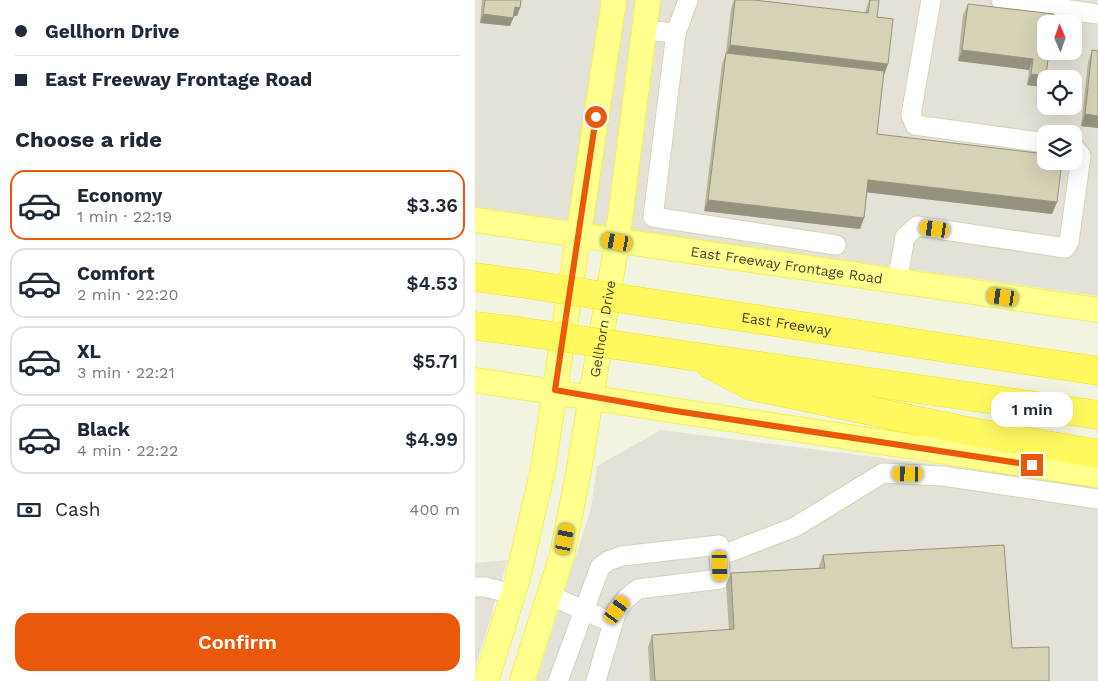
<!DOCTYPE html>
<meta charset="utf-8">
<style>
body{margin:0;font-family:"Work Sans",sans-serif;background:#f2f2f3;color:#1f2937;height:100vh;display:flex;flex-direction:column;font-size:19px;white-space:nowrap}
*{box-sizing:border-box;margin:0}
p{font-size:16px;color:#747a83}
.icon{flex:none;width:28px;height:28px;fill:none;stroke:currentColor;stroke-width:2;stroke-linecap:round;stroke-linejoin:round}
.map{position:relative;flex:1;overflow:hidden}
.drawer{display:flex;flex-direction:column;background:#fff;width:475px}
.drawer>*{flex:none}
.hud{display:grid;align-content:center;height:110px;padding:0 15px;background:#fff}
.needle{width:32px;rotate:358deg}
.tools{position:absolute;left:562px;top:15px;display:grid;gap:10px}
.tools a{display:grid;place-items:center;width:45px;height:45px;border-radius:10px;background:#fff;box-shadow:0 5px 20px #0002;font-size:25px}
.end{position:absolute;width:22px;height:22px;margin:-11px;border:6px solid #ea580c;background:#fff;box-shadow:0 0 0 2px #fff}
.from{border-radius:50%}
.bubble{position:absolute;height:35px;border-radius:15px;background:#fff;box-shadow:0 5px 20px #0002;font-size:16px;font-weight:600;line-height:35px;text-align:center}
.car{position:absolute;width:15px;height:30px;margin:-15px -8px;border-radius:6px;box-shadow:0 0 4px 1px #0007;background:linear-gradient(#f5c518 24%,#345 0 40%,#f5c518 0 76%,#345 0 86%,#f5c518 0)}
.hud b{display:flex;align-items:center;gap:18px;height:48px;font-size:19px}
.hud b+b{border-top:1px solid #e0e1e3}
.hud i{width:12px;height:12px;background:#1f2937}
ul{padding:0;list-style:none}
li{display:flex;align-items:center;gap:15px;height:70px;margin:0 10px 8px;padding:0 5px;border:2px solid #e0e1e3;border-radius:15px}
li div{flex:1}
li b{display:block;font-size:19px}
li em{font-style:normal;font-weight:600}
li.active{border-color:#ea580c}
li>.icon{width:45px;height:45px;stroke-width:1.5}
h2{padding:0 15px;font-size:22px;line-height:60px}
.pay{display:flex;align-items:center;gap:12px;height:55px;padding:0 15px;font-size:19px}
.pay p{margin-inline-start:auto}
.primary-button{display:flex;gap:10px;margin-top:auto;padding:10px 15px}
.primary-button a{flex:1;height:58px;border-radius:15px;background:#ea580c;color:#fff;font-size:20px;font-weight:600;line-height:58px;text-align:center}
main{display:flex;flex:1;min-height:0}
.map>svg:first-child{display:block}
.industrial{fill:#e4e2d6;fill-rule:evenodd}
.parking{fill:#e2e1da}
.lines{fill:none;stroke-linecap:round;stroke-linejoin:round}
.minor-casing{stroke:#d4d3b6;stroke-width:21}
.major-casing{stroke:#f1f150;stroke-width:26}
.highway-casing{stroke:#efe01e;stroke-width:29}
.minor{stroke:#fff;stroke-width:19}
.major{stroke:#feff8d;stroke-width:24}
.highway{stroke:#fff95f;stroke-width:28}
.highway-bridge-casing{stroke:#efe01e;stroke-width:29;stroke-linecap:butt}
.highway-bridge{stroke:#fff95f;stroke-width:28}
.wall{fill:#b7b59c}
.shaded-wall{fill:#95937f}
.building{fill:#d5d2b5;stroke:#95937f}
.route{stroke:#ea580c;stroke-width:6}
.labels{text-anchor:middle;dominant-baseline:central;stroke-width:4;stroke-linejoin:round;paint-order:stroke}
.street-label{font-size:14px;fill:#444231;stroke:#fff}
</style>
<main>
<section class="drawer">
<div class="hud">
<b><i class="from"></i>Gellhorn Drive</b>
<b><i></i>East Freeway Frontage Road</b>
</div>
<h2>Choose a ride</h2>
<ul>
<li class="active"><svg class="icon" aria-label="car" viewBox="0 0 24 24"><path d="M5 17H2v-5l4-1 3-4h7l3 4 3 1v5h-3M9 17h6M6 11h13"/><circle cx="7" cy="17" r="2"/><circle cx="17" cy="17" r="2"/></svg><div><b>Economy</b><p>1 min · 22:19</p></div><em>$3.36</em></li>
<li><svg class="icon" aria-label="car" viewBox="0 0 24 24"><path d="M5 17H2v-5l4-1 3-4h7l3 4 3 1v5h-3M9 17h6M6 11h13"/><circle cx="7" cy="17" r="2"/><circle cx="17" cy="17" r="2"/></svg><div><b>Comfort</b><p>2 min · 22:20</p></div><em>$4.53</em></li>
<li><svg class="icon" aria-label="car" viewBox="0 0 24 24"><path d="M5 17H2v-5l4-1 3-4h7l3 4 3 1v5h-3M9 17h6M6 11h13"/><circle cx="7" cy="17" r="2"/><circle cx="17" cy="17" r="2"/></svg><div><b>XL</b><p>3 min · 22:21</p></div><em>$5.71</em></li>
<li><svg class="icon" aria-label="car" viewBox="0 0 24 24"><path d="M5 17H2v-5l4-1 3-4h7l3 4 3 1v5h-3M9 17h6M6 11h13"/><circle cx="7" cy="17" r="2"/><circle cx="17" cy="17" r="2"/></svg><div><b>Black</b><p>4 min · 22:22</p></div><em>$4.99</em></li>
</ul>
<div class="pay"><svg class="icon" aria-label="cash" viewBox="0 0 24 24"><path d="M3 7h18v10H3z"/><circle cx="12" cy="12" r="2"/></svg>Cash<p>400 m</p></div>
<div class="primary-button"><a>Confirm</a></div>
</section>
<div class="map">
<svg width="623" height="681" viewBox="0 0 623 681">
<rect width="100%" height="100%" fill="#f3f3e1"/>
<g class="industrial">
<path d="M0 0H623V296L0 208ZM571 24H599V51H571ZM571 79H599V106H571ZM571 134H599V161H571Z"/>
<polygon points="186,430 623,485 623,681 61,681 116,508 122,466"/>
<polygon points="33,560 0,666 0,563"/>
</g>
<g class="parking">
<polygon points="233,529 256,531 252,598 183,612 169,624 149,681 66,681 105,549 126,551 184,533"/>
<polygon points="18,611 0,668 0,612"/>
</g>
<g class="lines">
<defs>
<g id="minor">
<polyline points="456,0 436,115 440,125 571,143"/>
<polyline points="526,0 623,14"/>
<polyline points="169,30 201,33 213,0"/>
<polyline points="201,33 178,217 361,245"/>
<polyline points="422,282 430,237 442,226 590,248 594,242 606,156 599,147"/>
<polyline points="244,554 255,552 320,527 408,473 468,476 623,499"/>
<polyline points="0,587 10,587 38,594"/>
<polyline points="74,595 138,623"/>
<polyline points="83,681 125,567 133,561 147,556 244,545 245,579 163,589 151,599 142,610 138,623 121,681"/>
</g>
<g id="major">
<path id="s1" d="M0 220 623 310"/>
<polyline points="0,380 623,475"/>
<polyline points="11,681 42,581 68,469 139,0"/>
<path id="s2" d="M47 681 87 555 103 475 142 242 173 0"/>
</g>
<g id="highway">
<polyline points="0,277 51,284"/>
<path id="s3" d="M162 301 623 371"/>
<polyline points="0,326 42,331"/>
<polyline points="140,345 623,415"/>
<polyline points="236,365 276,386 492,431 623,454"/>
</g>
</defs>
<use href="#minor" class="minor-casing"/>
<use href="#major" class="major-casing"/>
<use href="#highway" class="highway-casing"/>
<use href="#minor" class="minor"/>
<use href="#major" class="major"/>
<use href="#highway" class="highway"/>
<defs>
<g id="highway-bridge">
<polyline points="51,284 162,301"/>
<polyline points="42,331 140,345"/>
</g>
</defs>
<use href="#highway-bridge" class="highway-bridge-casing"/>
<use href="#highway-bridge" class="highway-bridge"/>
</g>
<g class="wall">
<polygon points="7,0 46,0 45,8 42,16 39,16 35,26 5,23"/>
<polygon points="259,0 279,0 390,13 394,0 404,0 402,17 409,74 402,134 582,202 577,214 392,192 389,218 385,229 229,211 247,64 251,53 256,9"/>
<polygon points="493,4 579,14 567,87 552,85 554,70 483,61 488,15"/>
<polygon points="617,50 623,51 623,128 606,126 613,62"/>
<polygon points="348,555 537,648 574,681 175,681 173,647 177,635 254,630 251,584 256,573 344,568 344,566"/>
</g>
<g class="shaded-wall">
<polygon points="40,7 45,8 42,16 37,16"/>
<polygon points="8,14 38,18 35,26 5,23"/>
<polygon points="255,45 413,64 409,75 250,57"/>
<polygon points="487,50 558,59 554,70 483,61"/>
<polygon points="556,74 571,76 567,87 552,85"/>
<polygon points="610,114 623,116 623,128 606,126"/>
<polygon points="393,180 582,202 577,214 389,192"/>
<polygon points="233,200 389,218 385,229 229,211"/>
</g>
<g class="building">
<polygon points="10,0 46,0 45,8 40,7 38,18 8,14"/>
<polygon points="260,0 279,0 393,13 395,0 404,0 402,17 418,19 413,64 255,45"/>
<polygon points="493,4 579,14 578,24 571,24 571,51 574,51 571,76 556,74 558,59 487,50"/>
<polygon points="617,50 623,51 623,116 610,114"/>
<polygon points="251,53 409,71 402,134 571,154 571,161 587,161 582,202 393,180 389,218 233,200"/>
<polygon points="529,545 537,648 574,647 574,681 180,681 177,635 259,629 256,573 350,568 348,555"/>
</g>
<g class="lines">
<polyline class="route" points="121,117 80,390 194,410 557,465"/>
</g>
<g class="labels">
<g class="street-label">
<text stroke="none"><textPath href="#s1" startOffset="315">East Freeway Frontage Road</textPath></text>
<text stroke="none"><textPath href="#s3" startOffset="151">East Freeway</textPath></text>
<text stroke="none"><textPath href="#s2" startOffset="362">Gellhorn Drive</textPath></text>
</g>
</g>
</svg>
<div class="tools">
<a><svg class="needle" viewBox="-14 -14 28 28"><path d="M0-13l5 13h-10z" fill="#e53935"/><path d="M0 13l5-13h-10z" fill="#747a83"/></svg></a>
<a><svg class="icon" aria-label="locate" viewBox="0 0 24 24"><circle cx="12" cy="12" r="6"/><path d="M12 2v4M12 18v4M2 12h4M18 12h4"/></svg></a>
<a><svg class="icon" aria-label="layers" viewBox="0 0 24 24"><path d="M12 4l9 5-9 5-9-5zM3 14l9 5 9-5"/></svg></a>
</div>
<i class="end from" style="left:121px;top:117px"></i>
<i class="end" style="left:557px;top:465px"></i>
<div class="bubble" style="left:516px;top:392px;width:82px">1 min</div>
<i class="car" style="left:460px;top:229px;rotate:278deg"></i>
<i class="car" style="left:142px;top:242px;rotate:280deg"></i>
<i class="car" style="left:528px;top:297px;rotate:278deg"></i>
<i class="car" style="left:433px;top:474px;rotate:271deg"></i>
<i class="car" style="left:90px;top:539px;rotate:11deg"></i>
<i class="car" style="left:245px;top:566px;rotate:178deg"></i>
<i class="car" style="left:142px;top:610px;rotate:36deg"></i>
</div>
</main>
